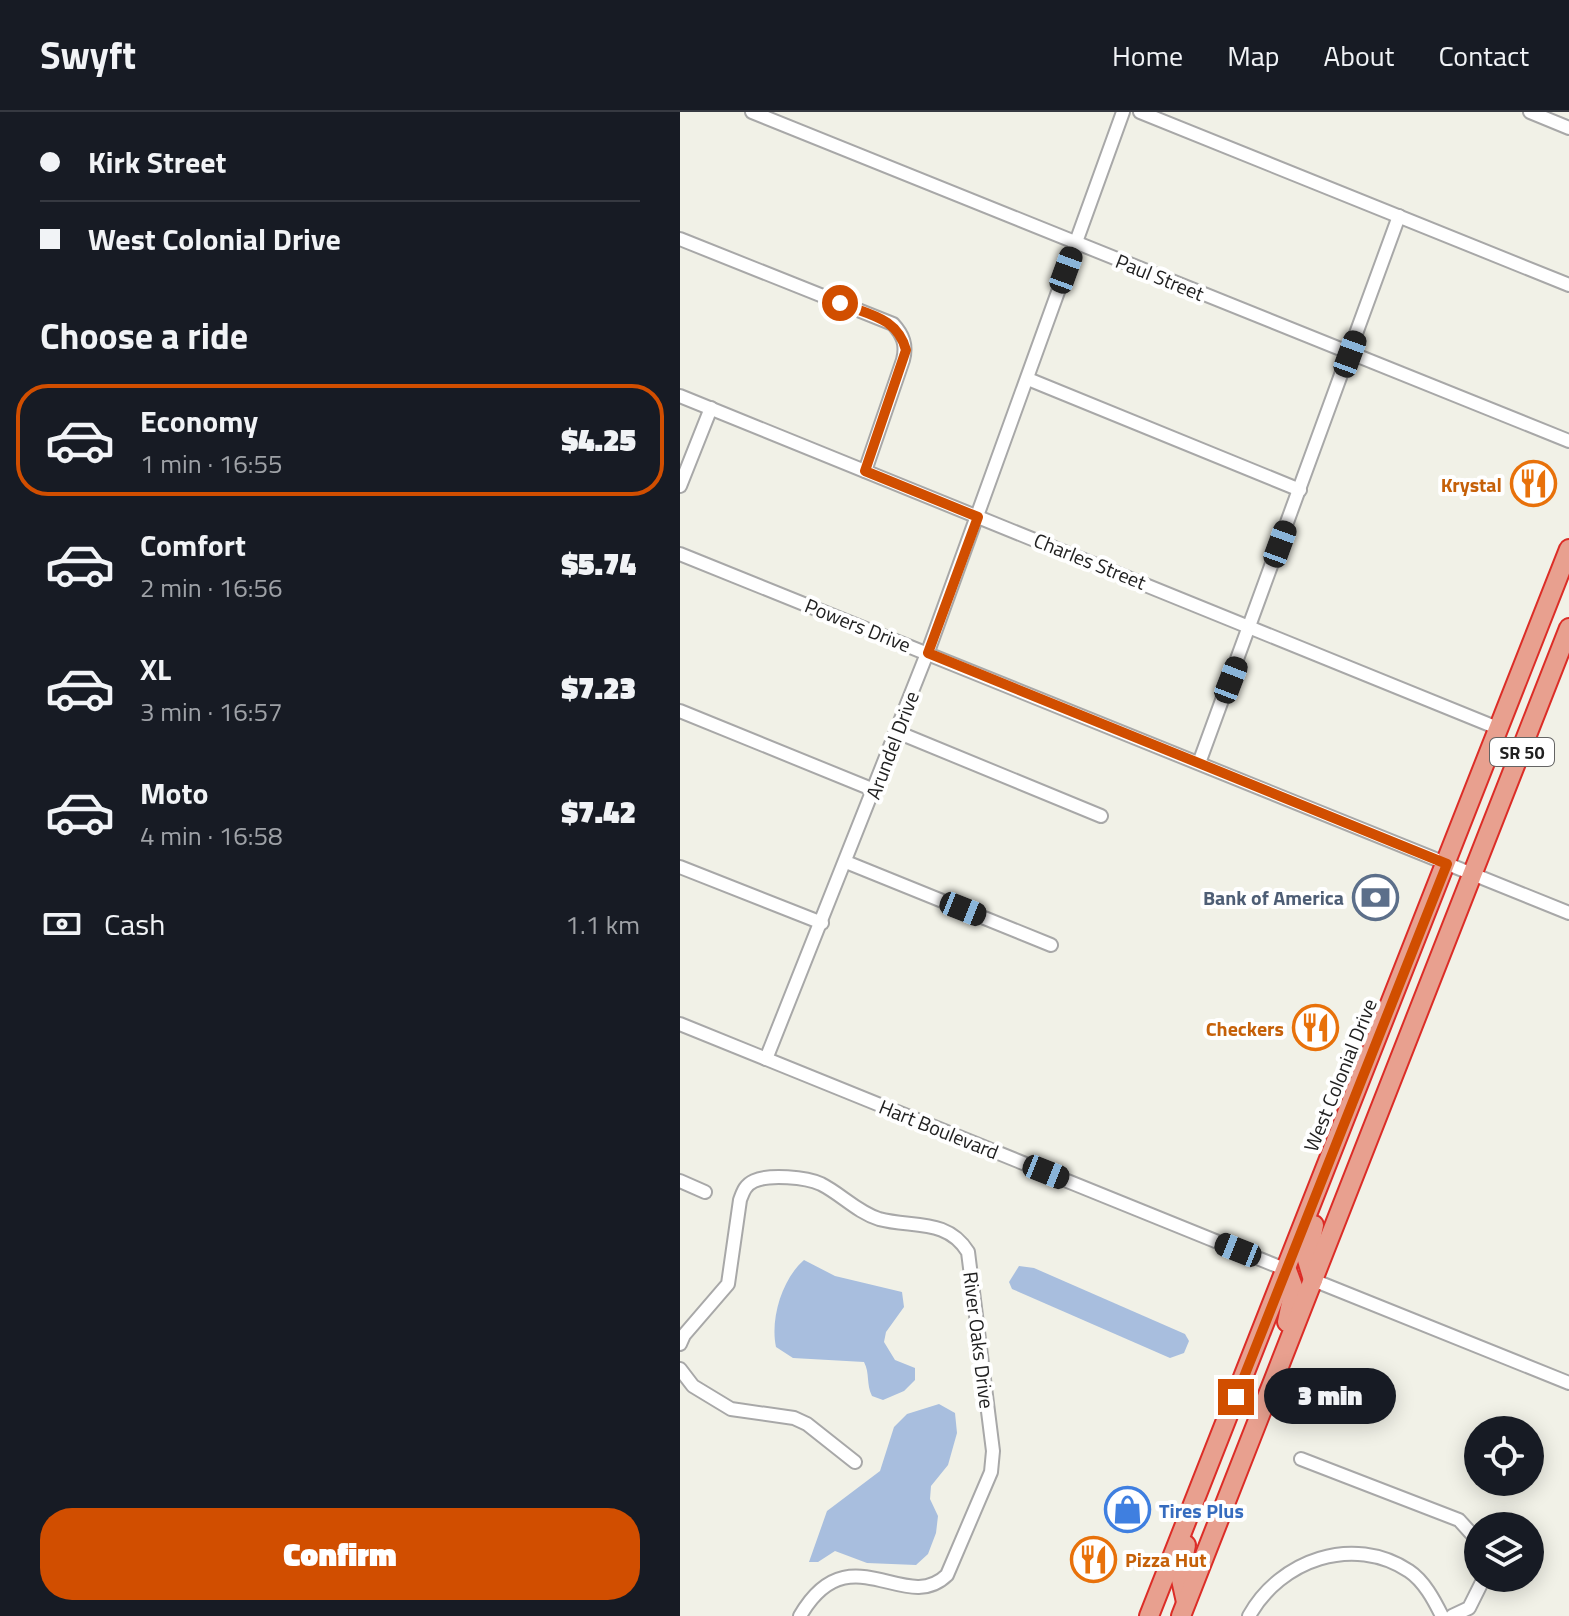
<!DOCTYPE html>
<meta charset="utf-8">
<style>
body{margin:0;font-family:"Titillium Web",sans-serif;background:#242831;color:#f1f3f6;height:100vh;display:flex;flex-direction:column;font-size:30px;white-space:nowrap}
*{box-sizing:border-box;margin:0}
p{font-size:26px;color:#9ea1a6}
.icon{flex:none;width:44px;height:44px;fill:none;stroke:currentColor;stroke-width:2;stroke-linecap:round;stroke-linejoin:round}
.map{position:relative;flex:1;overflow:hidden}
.side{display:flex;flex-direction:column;background:#171b24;width:680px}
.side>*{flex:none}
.hud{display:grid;align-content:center;height:176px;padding:0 40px;background:#171b24}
.buttons{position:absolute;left:784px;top:1304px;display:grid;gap:16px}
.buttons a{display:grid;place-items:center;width:80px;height:80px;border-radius:50%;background:#171b24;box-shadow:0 4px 20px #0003;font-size:40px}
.end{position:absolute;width:36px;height:36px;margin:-18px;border:10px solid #d14e00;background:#fff;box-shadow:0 0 0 4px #fff}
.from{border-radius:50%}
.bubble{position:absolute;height:56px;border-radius:28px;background:#171b24;box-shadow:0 4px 20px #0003;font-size:26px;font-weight:800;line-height:56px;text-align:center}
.car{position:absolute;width:24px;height:48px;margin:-24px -12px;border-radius:10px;box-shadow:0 0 6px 2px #0007;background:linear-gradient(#222 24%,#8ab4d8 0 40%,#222 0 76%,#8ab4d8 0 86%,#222 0)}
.hud b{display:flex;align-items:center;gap:28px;height:76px;font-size:30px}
.hud b+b{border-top:2px solid #363941}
.hud i{width:20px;height:20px;background:#f1f3f6}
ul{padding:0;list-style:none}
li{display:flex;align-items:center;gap:24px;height:112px;margin:0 16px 12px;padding:0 24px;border:4px solid transparent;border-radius:32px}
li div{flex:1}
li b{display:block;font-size:30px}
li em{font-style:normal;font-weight:800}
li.active{border-color:#d14e00}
li>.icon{width:72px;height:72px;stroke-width:1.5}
h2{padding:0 40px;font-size:36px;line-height:96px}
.pay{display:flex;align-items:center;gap:20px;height:88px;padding:0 40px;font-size:30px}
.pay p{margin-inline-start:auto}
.primary-button{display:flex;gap:16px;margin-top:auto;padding:16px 40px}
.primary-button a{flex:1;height:92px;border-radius:32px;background:#d14e00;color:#fff;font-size:32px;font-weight:800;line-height:92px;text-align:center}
header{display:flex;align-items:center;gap:48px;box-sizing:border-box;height:112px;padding:0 40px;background:#171b24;border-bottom:2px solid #363941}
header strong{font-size:38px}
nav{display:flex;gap:44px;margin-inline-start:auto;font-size:28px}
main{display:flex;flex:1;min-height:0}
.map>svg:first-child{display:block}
.water{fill:#a8bede}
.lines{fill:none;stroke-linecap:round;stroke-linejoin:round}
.minor-casing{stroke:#a8a8a8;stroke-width:16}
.highway-casing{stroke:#dc2d27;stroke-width:22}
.minor{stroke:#fff;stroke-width:12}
.highway{stroke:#e8a08f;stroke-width:18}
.route{stroke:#d14e00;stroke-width:10}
.labels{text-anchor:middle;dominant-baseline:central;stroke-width:8;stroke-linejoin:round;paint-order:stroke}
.shield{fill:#fff;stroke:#646464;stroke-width:2}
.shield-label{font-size:18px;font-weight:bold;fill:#212121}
.street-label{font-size:20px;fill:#212121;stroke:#fff}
.food-label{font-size:20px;font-weight:bold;fill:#c56008;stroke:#fff;text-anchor:end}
.service-label{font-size:20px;font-weight:bold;fill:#4e5e75;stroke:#fff;text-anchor:end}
.shop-label{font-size:20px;font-weight:bold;fill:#366cbe;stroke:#fff;text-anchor:start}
</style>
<header>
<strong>Swyft</strong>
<nav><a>Home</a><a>Map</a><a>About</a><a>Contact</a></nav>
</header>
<main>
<section class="side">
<div class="hud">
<b><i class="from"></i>Kirk Street</b>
<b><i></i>West Colonial Drive</b>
</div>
<h2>Choose a ride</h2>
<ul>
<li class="active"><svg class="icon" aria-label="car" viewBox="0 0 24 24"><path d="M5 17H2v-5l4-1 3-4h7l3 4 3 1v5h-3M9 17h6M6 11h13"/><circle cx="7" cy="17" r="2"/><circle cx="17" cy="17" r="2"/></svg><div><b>Economy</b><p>1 min · 16:55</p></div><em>$4.25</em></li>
<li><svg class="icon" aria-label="car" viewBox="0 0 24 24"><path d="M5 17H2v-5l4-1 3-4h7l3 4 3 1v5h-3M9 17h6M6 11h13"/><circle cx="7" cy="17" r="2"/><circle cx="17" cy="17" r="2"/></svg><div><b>Comfort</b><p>2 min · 16:56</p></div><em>$5.74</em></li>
<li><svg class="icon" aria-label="car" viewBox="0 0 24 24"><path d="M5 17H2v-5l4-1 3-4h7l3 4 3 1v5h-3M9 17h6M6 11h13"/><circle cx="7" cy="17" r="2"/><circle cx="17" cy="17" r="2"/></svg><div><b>XL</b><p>3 min · 16:57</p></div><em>$7.23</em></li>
<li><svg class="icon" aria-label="car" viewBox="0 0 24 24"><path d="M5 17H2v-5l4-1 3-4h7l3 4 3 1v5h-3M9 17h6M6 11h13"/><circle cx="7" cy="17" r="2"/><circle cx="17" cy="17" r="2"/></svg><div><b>Moto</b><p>4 min · 16:58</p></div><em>$7.42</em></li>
</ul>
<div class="pay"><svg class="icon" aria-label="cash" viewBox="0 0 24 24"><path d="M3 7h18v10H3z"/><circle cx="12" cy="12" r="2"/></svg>Cash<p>1.1 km</p></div>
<div class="primary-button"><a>Confirm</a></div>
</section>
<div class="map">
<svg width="889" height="1504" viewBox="0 0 889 1504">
<rect width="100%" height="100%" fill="#f1f1e7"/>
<g class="water">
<path d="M124 1148 155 1164 222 1180 224 1195 206 1220 204 1230 215 1248 235 1256V1268L224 1279 203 1288 192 1284C186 1272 190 1261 184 1250L113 1246 96 1235C90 1207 102 1167 124 1148Z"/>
<polygon points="339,1154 354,1156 505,1222 509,1229 504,1241 490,1246 332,1177 329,1170"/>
<polygon points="259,1292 275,1301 277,1321 268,1353 251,1374 250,1387 258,1404 256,1421 248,1442 236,1453 187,1451 155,1439 138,1450 129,1450 147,1399 200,1359 214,1315 227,1302"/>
</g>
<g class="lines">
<defs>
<g id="minor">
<polyline points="72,0 889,329"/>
<polyline points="460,0 889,173"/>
<polyline points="850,0 889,16"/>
<path d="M0 127 213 212C223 223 227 233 223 248L185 359"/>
<polyline points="348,267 620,378"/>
<polyline points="0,284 820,617"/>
<polyline points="0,374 31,296"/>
<polyline points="0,442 889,801"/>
<polyline points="0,599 194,678"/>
<polyline points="217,620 421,704"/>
<polyline points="519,651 719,104"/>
<polyline points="166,750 371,833"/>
<polyline points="0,755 142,811"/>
<polyline points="0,912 607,1158"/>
<polyline points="86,947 250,534 443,0"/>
<polyline points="0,1069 25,1080"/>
<polyline points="633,1168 889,1271"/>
<path d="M0 1232 4 1223 48 1172 60 1088C63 1080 65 1073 74 1069 89 1062 126 1065 141 1072 161 1082 177 1100 199 1107 232 1116 267 1106 288 1140L313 1339 311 1360 267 1463C225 1504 169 1419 120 1504"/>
<polyline points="0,1257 13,1274 51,1297 114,1306 127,1312 175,1350"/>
<polyline points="621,1347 779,1408 798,1429"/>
<path d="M569 1504C600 1448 673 1422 729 1459 744 1469 754 1488 762 1504"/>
<polyline points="772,1504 789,1496 804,1466"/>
</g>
<g id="highway">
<polyline points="607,1158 614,1177 607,1210"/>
<polyline points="633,1168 627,1148 634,1113"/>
<polyline points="506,1433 500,1463 506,1490"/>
<polyline points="469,1504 889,437"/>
<polyline points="501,1504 889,516"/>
</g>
</defs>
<use href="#minor" class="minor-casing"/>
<use href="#highway" class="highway-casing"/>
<use href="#minor" class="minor"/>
<use href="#highway" class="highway"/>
</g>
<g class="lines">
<path class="route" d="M160 191C189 203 217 205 226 238L185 359 298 405 248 541 767 752 556 1285"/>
</g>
<defs>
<symbol id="restaurant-ring" viewBox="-11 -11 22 22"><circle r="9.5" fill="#fff" stroke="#e8710a" stroke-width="1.5"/><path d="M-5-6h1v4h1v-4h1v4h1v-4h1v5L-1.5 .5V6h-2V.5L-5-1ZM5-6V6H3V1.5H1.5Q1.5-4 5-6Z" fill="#e8710a"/></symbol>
<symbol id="bank-ring" viewBox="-11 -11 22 22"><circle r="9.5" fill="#fff" stroke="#5c6f8a" stroke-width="1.5"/><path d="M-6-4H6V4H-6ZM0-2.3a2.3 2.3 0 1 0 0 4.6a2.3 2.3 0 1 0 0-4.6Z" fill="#5c6f8a"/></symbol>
<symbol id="shop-ring" viewBox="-11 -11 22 22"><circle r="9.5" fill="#fff" stroke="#3f7fe0" stroke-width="1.5"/><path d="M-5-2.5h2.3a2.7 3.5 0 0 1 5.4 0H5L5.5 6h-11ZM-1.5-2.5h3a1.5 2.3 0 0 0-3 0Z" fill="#3f7fe0"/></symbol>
</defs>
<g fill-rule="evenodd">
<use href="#restaurant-ring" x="828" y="346" width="51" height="51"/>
<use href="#bank-ring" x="670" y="760" width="51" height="51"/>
<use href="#restaurant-ring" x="610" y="890" width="51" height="51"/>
<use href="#shop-ring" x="422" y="1372" width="51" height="51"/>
<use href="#restaurant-ring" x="388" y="1422" width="51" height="51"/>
</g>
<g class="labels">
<rect class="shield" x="810" y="626" width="64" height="28" rx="6"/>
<g class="shield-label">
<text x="842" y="640">SR 50</text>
</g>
<g class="street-label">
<text transform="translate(480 165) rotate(22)">Paul Street</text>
<text transform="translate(410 449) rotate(22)">Charles Street</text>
<text transform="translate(178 513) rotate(22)">Powers Drive</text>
<text transform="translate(212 633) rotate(-69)">Arundel Drive</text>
<text transform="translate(660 963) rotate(-68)">West Colonial Drive</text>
<text transform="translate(259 1017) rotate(22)">Hart Boulevard</text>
<text transform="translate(299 1228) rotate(83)">River Oaks Drive</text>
</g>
<g class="food-label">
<text x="822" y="372">Krystal</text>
<text x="604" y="916">Checkers</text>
<text x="445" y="1447" text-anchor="start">Pizza Hut</text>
</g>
<g class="service-label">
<text x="664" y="785">Bank of America</text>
</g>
<g class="shop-label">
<text x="479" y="1398">Tires Plus</text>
</g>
</g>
</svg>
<div class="buttons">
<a><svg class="icon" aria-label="locate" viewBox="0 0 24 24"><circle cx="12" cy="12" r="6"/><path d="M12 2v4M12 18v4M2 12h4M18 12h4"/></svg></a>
<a><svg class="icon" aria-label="layers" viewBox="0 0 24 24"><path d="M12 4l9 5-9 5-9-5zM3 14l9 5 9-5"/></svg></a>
</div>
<i class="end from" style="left:160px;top:191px"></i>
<i class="end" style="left:556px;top:1285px"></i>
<div class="bubble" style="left:584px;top:1256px;width:132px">3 min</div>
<i class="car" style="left:386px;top:158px;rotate:20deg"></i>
<i class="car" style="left:670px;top:242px;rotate:20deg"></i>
<i class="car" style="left:600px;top:432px;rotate:20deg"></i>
<i class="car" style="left:551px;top:568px;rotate:21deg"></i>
<i class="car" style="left:283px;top:797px;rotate:112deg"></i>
<i class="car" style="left:366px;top:1060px;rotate:112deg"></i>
<i class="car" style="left:558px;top:1138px;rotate:292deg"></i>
</div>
</main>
